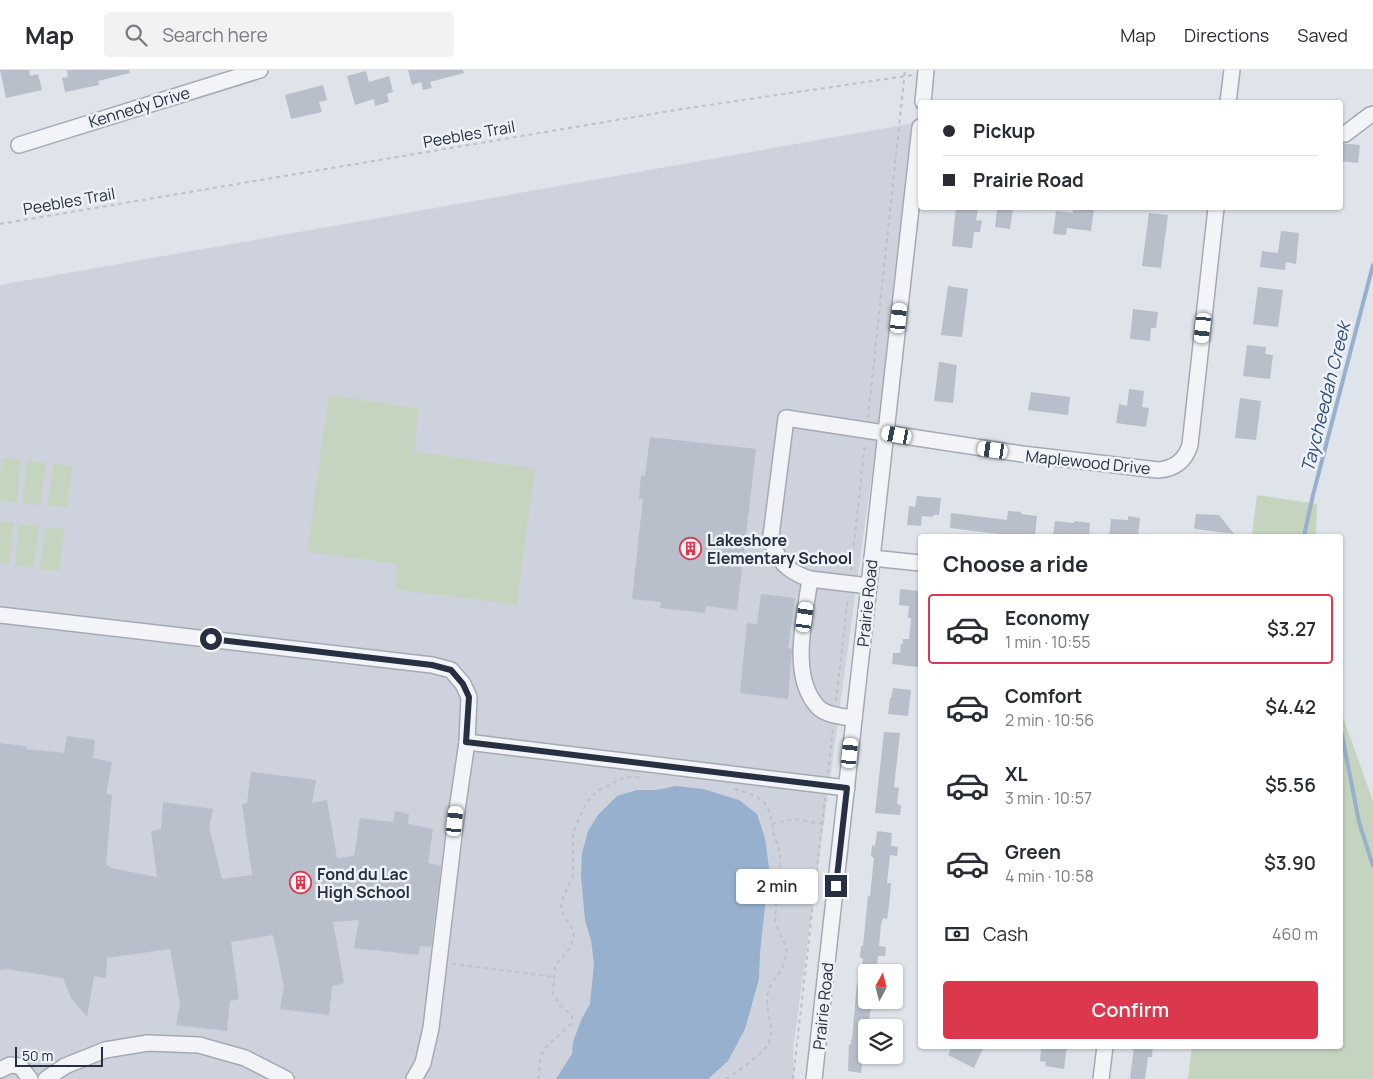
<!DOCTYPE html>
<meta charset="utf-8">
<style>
body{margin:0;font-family:Manrope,sans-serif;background:#f2f2f3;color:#2b2b33;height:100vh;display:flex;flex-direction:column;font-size:19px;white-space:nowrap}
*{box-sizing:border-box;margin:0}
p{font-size:16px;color:#7c7c81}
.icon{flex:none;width:28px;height:28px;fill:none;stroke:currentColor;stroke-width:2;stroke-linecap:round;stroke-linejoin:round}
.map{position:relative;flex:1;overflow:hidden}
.sheet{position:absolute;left:918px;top:464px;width:425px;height:515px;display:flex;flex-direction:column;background:#fff;border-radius:5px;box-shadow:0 1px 4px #0004}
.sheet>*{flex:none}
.banner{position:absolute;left:918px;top:30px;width:425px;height:110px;border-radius:5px;box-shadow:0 1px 4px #0004;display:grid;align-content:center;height:110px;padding:0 25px;background:#fff}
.needle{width:32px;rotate:7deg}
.fabs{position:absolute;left:858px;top:894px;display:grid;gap:10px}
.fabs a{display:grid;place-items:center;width:45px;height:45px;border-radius:5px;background:#fff;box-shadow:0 1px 4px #0004;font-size:25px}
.scale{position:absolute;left:15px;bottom:12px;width:88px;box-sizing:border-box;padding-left:5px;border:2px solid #263042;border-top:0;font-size:14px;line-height:18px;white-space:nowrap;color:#263042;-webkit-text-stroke:4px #eef2f7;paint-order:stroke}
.end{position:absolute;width:22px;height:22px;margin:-11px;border:6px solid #263042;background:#fff;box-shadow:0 0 0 2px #fff}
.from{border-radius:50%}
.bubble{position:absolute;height:35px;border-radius:5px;background:#fff;box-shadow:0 1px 4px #0004;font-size:16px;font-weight:600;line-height:35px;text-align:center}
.car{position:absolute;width:15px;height:30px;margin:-15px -8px;border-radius:6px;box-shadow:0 0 4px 1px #0007;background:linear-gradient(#fff 24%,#345 0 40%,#fff 0 76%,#345 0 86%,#fff 0)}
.banner b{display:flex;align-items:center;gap:18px;height:48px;font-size:19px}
.banner b+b{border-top:1px solid #e1e1e2}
.banner i{width:12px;height:12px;background:#2b2b33}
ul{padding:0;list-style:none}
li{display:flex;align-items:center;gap:15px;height:70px;margin:0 10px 8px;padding:0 15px;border:2px solid transparent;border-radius:5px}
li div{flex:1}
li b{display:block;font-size:19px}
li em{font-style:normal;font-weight:600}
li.on{border-color:#db384d}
li>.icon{width:45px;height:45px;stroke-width:1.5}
h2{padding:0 25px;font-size:22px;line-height:60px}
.pay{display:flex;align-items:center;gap:12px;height:55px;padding:0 25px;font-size:19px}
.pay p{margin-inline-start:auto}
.primary-button{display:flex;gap:10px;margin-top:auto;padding:10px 25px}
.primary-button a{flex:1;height:58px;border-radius:5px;background:#db384d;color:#fff;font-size:20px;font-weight:600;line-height:58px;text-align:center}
header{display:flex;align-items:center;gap:30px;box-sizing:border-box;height:70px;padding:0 25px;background:#fff;border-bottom:1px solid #e1e1e2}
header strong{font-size:24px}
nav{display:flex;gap:28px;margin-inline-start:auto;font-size:18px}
.search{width:350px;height:45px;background:#f2f2f3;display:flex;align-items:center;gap:12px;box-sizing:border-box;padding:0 18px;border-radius:5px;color:#7c7c81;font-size:19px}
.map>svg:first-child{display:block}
.built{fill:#cdd2dc}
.green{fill:#c4d4bf}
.water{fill:#96b0cd}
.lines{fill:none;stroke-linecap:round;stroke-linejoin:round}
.stream{stroke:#96b0cd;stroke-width:4}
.building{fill:#b8bfca}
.minor-casing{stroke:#a4aab4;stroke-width:18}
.path{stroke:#bdc1c8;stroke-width:2;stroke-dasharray:4 4;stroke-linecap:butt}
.minor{stroke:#f2f4f7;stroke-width:15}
.route{stroke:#263042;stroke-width:6}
.labels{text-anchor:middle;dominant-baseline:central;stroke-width:5;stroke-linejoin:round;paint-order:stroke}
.street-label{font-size:16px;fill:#263042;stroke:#eef2f7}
.poi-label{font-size:16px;font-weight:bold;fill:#263042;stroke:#eef2f7;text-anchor:start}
.water-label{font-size:18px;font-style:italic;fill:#2c4d7a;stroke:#eef2f7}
</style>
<header>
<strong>Map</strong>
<div class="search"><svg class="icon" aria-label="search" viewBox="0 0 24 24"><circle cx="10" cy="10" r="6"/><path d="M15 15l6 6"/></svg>Search here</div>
<nav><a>Map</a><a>Directions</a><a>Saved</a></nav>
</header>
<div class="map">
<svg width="1373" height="1009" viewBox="0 0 1373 1009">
<rect width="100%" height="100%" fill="#dfe3ea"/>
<polygon class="built" points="920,52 793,979 794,1009 0,1009 0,215"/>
<g class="green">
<polygon points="329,325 419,339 414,382 535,398 517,535 395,519 398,494 307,482"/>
<polygon points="2,388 21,390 17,432 0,430 0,404"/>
<polygon points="27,391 46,393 41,435 22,433"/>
<polygon points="53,394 72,396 67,438 48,436"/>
<polygon points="1257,425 1317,434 1316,466 1252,466"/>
<polygon points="0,451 14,453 9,494 0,493"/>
<polygon points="19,454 39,456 34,498 15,495"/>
<polygon points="45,457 64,459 59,501 40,499"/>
<polygon points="1340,639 1373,731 1373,1009 1188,1009 1192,976 1340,976"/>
</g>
<polygon class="water" points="676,716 703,719 739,730 757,744 765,768 769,798 760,883 759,909 745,959 728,991 708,1009 556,1009 572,984 573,972 582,948 590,934 594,894 591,870 585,850 581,806 582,783 588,761 598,745 617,726 637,720 656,720"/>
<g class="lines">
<g class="stream">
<polyline points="1304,466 1313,425 1373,195"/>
<polyline points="1340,661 1342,665 1359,752 1373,796"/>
</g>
</g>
<g class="building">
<polygon points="0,0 29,0 30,6 38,4 42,20 6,28"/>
<polygon points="67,0 129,0 130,3 98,11 99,15 65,22 62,8 68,7"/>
<polygon points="408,0 463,0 464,3 430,12 432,18 423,20 421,12 412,15"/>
<polygon points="366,1 369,12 389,6 393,22 387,24 389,32 375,36 374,29 355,35 347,6"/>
<polygon points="323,15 327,30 319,32 322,42 291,49 285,25"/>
<polygon points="1340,73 1360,75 1358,93 1340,91"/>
<polygon points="956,138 978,138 976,150 982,151 980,162 974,162 972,178 952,176"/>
<polygon points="997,138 1013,138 1010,159 995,157"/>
<polygon points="1073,138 1094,138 1091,161 1067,158 1066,165 1053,164 1056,141 1073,143"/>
<polygon points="1149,143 1168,145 1161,198 1142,196"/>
<polygon points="1281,161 1299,163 1296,194 1286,192 1285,200 1260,197 1262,181 1278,183"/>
<polygon points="948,216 968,219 962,267 941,265"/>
<polygon points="1258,217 1283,220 1278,257 1253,254"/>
<polygon points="1133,239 1158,242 1156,258 1151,258 1150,271 1130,269"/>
<polygon points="1247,275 1266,277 1265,284 1273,285 1270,309 1243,306"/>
<polygon points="939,292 957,295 953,333 934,331"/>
<polygon points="1129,319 1144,321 1142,337 1149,338 1146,357 1116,353 1119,334 1127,336"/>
<polygon points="1031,322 1070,327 1068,345 1028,340"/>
<polygon points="1240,328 1261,331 1256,370 1235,368"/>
<polygon points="650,367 756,379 737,540 706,536 705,543 660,538 661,532 632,529 643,429 639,429 641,406 645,406"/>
<polygon points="917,426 941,428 939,445 933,445 933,447 922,446 921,456 907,455 909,436 915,437"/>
<polygon points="1008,441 1021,442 1021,444 1037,446 1035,466 1019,464 1018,466 1015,466 950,458 951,443 1007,450"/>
<polygon points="1196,444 1219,445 1234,464 1196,459 1194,458"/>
<polygon points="1128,446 1140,448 1138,466 1109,466 1111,449 1128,450"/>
<polygon points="1055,451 1074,453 1074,451 1090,453 1089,466 1060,466 1053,465"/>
<polygon points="900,519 920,521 920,582 918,597 892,594 893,583 900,583 901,573 903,574 903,569 909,569 911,548 908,548 909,536 899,535"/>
<polygon points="761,524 795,528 788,578 792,579 788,629 740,623 747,553 757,554"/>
<polygon points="893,618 911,620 908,646 888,644 890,628 891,628"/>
<polygon points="884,662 900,663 894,717 899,718 897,734 901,735 900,745 875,743"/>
<polygon points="67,666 95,670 93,688 112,692 106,724 112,725 106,795 111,797 111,798 157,807 151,761 161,759 163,732 213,739 209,757 222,809 252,805 242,734 247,733 251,702 316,710 312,733 327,730 337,788 354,786 360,748 393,752 395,741 409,744 408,754 433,759 428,793 441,796 431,877 420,876 418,885 354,878 359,850 333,852 344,913 332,916 329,945 280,939 284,917 273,865 231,872 239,929 230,931 227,961 176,955 180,935 170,879 107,888 106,908 94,906 87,947 71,928 63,908 7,899 0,900 0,673 27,676 26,679 64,683"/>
<polygon points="877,761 892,763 891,776 898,777 897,786 890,785 887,813 891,813 889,836 887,849 883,848 881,854 879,876 886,877 885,886 878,886 876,902 861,901 863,889 860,887 861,876 863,876 868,826 870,826 874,788 871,786 872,775 875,776"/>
<polygon points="857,913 866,914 866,930 872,930 869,951 866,950 866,989 862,994 861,1003 848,1001 849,974 851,975 851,969 852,969"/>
<polygon points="952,976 984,976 974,998 948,985"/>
<polygon points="1045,976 1067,976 1064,999 1045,996 1046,992 1040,991 1041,979 1045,979"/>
<polygon points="1134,976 1153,976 1152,987 1148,987 1145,1009 1130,1009"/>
</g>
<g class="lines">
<defs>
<g id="minor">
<polyline points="923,32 926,0"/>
<polyline points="1228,32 1232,0"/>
<polyline points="1340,63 1345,64 1370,45 1373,44"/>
<polyline points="19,75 260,0"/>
<polyline points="872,488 920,493"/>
<path d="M810 509C788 502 775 490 771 466L786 348 1022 384 1158 400C1174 399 1185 391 1190 375L1216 138"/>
<polyline points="0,545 432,595 451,600 463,614 469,627 467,672 457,740 431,958 423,993 414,1009"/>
<path d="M854 648C844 647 825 645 818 637 789 607 805 546 810 509L869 516"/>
<polyline points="467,672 847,718"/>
<polyline points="0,1000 10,995 20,996 30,1009"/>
<polyline points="46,1009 65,996 105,980 148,973 199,975 245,988 286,1009"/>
<polyline points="814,1009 920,57"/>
<polyline points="1101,1009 1105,976"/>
</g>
</defs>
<use href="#minor" class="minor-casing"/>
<g class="path">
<polyline points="0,154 682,39 913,5"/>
<polyline points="868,348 905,0"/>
<polyline points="851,500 865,373"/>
<polyline points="836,631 848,527"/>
<polyline points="828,703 833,658"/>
<polyline points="772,754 794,749 823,754"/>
<polyline points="452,894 554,907"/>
<polyline points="538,1009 541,986 546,977 571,954 572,946 560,935 553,923 555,896 570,878 574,866 573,860 563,844 561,836 563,828 573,805 573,763 580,746 587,732 597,721 625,707 642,708"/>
<path d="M726 1009C739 1000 762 986 769 972 775 958 766 941 767 927 769 911 784 902 786 886 789 873 777 864 775 851 775 846 776 841 776 836 777 820 780 803 780 787 780 779 775 770 773 761 772 754 771 746 768 739 763 726 745 722 734 719"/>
<polyline points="793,1009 825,728"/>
</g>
<use href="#minor" class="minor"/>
</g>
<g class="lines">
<polyline class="route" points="211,569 432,595 451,600 463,614 469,627 466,672 847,718 836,816"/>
</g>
<defs>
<symbol id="building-ring" viewBox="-11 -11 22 22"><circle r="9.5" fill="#eef2f7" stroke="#db384d" stroke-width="1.5"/><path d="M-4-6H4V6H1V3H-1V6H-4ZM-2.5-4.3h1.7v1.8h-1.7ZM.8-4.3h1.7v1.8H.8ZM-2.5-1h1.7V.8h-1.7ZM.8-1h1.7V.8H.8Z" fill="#db384d"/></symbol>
</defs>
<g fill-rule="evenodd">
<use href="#building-ring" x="678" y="466" width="25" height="25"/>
<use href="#building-ring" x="288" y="800" width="25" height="25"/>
</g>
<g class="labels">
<g class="street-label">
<text transform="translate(139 37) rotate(-17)">Kennedy Drive</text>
<text transform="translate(469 64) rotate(-10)">Peebles Trail</text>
<text transform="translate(69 131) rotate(-10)">Peebles Trail</text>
<text transform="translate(1088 392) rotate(6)">Maplewood Drive</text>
<text transform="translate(867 533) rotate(-84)">Prairie Road</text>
<text transform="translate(823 936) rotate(-84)">Prairie Road</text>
</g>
<g class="poi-label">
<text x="707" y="470">Lakeshore<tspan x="707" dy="18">Elementary School</tspan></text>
<text x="317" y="804">Fond du Lac<tspan x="317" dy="18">High School</tspan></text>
</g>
<g class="water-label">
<text transform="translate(1325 327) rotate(-76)">Taycheedah Creek</text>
</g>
</g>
</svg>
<div class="fabs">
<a><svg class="needle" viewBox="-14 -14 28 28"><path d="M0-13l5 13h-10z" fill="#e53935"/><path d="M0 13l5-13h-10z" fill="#7c7c81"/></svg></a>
<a><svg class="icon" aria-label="layers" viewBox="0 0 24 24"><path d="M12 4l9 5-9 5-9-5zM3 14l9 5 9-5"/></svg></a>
</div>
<div class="scale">50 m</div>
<i class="end from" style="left:211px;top:569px"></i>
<i class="end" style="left:836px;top:816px"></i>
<div class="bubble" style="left:736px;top:799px;width:82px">2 min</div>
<i class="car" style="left:899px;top:248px;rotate:6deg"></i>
<i class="car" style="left:1203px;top:258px;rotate:186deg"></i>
<i class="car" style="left:897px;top:365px;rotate:281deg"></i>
<i class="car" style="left:993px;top:380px;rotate:278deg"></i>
<i class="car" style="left:805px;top:547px;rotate:8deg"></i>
<i class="car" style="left:850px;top:683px;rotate:6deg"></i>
<i class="car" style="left:455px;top:751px;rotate:6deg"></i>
<div class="banner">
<b><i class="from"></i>Pickup</b>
<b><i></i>Prairie Road</b>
</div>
<section class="sheet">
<h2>Choose a ride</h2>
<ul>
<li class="on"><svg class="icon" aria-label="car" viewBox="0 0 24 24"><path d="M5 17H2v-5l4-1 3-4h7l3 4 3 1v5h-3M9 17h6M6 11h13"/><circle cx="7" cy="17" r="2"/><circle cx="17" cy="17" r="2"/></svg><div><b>Economy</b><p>1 min · 10:55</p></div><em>$3.27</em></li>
<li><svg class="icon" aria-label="car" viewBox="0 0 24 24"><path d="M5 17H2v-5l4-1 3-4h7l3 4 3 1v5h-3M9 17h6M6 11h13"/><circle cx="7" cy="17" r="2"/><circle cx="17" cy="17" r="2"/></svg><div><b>Comfort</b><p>2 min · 10:56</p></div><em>$4.42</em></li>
<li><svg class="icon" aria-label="car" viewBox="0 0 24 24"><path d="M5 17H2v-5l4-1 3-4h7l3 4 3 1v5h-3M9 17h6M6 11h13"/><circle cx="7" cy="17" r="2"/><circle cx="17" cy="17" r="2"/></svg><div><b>XL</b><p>3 min · 10:57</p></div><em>$5.56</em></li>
<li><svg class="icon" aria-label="car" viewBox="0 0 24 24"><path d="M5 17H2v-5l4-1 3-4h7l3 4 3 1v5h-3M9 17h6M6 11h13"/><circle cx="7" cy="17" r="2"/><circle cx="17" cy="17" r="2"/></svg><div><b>Green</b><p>4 min · 10:58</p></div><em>$3.90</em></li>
</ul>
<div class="pay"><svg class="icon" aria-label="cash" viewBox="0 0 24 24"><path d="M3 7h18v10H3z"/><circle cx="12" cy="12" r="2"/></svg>Cash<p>460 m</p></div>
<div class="primary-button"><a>Confirm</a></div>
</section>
</div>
